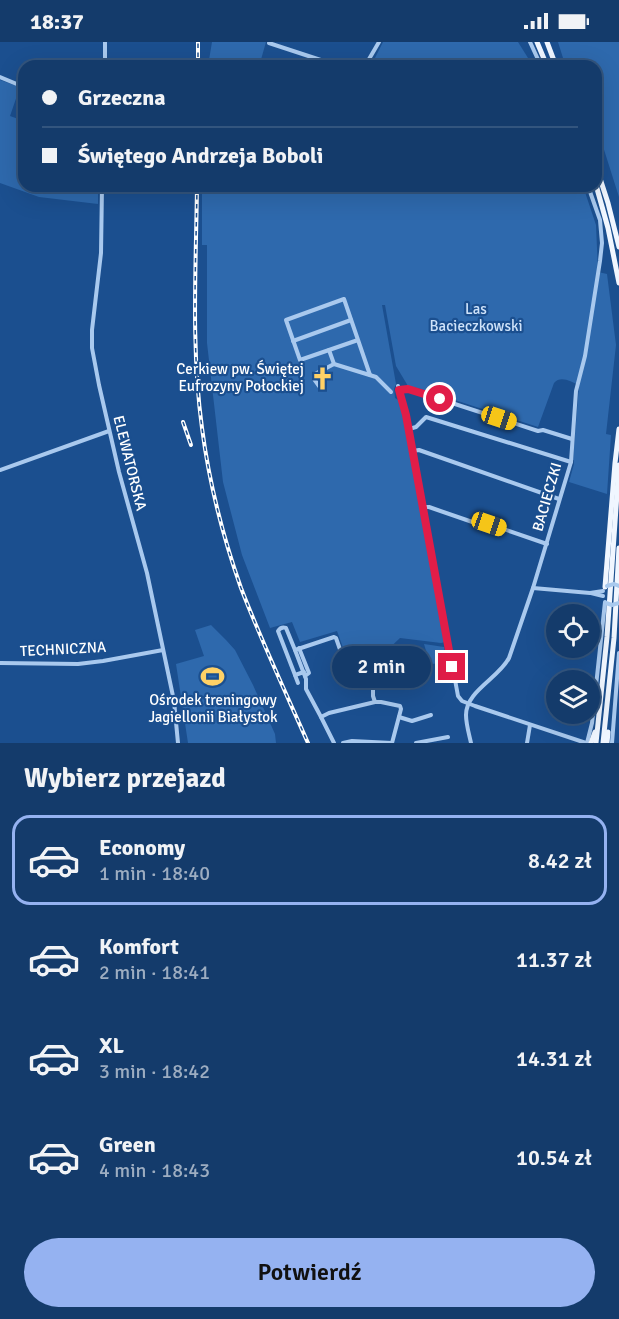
<!DOCTYPE html>
<html lang="pl">
<meta charset="utf-8">
<style>
body{margin:0;font-family:Signika,sans-serif;background:#1d4271;color:#f1f3f6;height:100vh;display:flex;flex-direction:column;font-size:22px;white-space:nowrap}
*{box-sizing:border-box;margin:0}
p{font-size:20px;color:#9dadc1}
.icon{flex:none;width:33px;height:33px;fill:none;stroke:currentColor;stroke-width:2;stroke-linecap:round;stroke-linejoin:round}
.map{position:relative;height:701px;overflow:hidden}
.side{display:flex;flex-direction:column;background:#143b6b;flex:1}
.side>*{flex:none}
.hud{position:absolute;left:18px;top:18px;width:584px;height:132px;border-radius:18px;box-shadow:0 6px 24px #0002,0 0 0 2px #33557e;display:grid;align-content:center;height:132px;padding:0 24px;background:#143b6b}
.fabs{position:absolute;left:546px;top:562px;display:grid;gap:12px}
.fabs a{display:grid;place-items:center;width:54px;height:54px;border-radius:50%;background:#143b6b;box-shadow:0 6px 24px #0002,0 0 0 2px #33557e;font-size:30px}
.end{position:absolute;width:27px;height:27px;margin:-14px;border:8px solid #e11d48;background:#fff;box-shadow:0 0 0 3px #fff}
.from{border-radius:50%}
.bubble{position:absolute;height:42px;border-radius:21px;background:#143b6b;box-shadow:0 6px 24px #0002,0 0 0 2px #33557e;font-size:20px;font-weight:600;line-height:42px;text-align:center}
.car{position:absolute;width:18px;height:36px;margin:-18px -9px;border-radius:8px;box-shadow:0 0 4px 2px #0007;background:linear-gradient(#f5c518 24%,#345 0 40%,#f5c518 0 76%,#345 0 86%,#f5c518 0)}
.hud b{display:flex;align-items:center;gap:21px;height:57px;font-size:22px}
.hud b+b{border-top:2px solid #33557e}
.hud i{width:15px;height:15px;background:#f1f3f6}
ul{padding:0;list-style:none}
li{display:flex;align-items:center;gap:18px;height:90px;margin:0 12px 9px;padding:0 12px;border:3px solid transparent;border-radius:18px}
li div{flex:1}
li b{display:block;font-size:22px}
li em{font-style:normal;font-weight:600}
li.active{border-color:#95b2f1}
li>.icon{width:54px;height:54px;stroke-width:1.5}
h2{padding:0 24px;font-size:27px;line-height:72px}
.primary-button{display:flex;gap:12px;margin-top:auto;padding:12px 24px}
.primary-button a{flex:1;height:69px;border-radius:36px;background:#95b2f1;color:#111;font-size:24px;font-weight:600;line-height:69px;text-align:center}
.status{display:flex;justify-content:space-between;align-items:center;height:42px;padding:0 30px;background:#143b6b;direction:ltr}
.status svg{height:16px;fill:currentColor}
.map>svg:first-child{display:block}
.green{fill:#2e69ad}
.lines{fill:none;stroke-linecap:round;stroke-linejoin:round}
.minor{stroke:#a9c9ee;stroke-width:4}
.major{stroke:#f0f6ff;stroke-width:5}
.rail-casing{stroke:#fff;stroke-width:4}
.rail{stroke:#1b4f8f;stroke-width:1.5;stroke-dasharray:4.5;stroke-linecap:butt}
.minor-bridge{stroke:#a9c9ee;stroke-width:4}
.route{stroke:#e11d48;stroke-width:8}
.labels{text-anchor:middle;dominant-baseline:central;stroke-width:4.5;stroke-linejoin:round;paint-order:stroke}
.park-label{font-size:15px;fill:#cfe3fa;stroke:#1b4f8f}
.poi-label{font-size:15px;fill:#fff;stroke:#1b4f8f;text-anchor:end}
.street-label{font-size:15px;fill:#fff;stroke:#1b4f8f}
</style>
<div class="status"><b>18:37</b><svg viewBox="0 0 49 12"><path d="M0 12V9h3v3zM5 12V6h3v6zM10 12V3h3v9zM15 12V0h3v12zM26 1h20v11H26zM47 4h2v5h-2z"/></svg></div>
<div class="map">
<svg width="619" height="701" viewBox="0 0 619 701">
<rect width="100%" height="100%" fill="#1b4f8f"/>
<g class="green">
<polygon points="212,0 266,0 260,21 267,24 208,24"/>
<polygon points="383,0 518,0 533,24 371,24"/>
<polygon points="558,0 619,0 619,155 600,95 596,85 596,24 567,24 563,16"/>
<polygon points="0,38 20,45 10,74 24,79 24,144 98,144 98,162 39,155 0,141"/>
<path d="M202 144H583L596 183 598 230 607 232 616 303 606 392 611 393 607 452 569 440 574 422V418H573L579 343C571 340 561 333 554 341L538 385 421 347 408 344 396 324 385 263H382L396 342 394 347 395 356 400 359 445 600 441 601 400 596 381 614 390 643 377 639 372 618 346 614 337 589 300 600 292 580 270 586 242 513 223 440 207 301V203H202Z"/>
<polygon points="211,583 226,598 235,608 253,643 275,692 276,701 188,701 176,622 204,614 195,588"/>
<polygon points="424,602 444,605 446,621 430,622"/>
</g>
<g class="lines">
<g class="minor">
<polyline points="530,0 541,24"/>
<polyline points="269,1 339,24"/>
<polyline points="105,24 105,0"/>
<polyline points="365,24 379,0"/>
<polyline points="0,35 24,45"/>
<polyline points="102,144 101,211 92,288 92,306 99,343 119,430 147,531 174,659 178,701"/>
<polyline points="358,298 300,318 286,278 344,257 370,333"/>
<polyline points="293,299 351,278"/>
<polyline points="329,308 334,322 376,335 391,350"/>
<polyline points="319,344 314,337 315,332 334,322"/>
<polyline points="398,344 406,370 458,654 462,659 475,664 586,701"/>
<polyline points="399,348 408,347 421,351 538,389 543,388 572,397"/>
<polyline points="409,387 416,385 426,375 571,420"/>
<polyline points="413,409 419,408 559,457"/>
<polyline points="0,428 109,389"/>
<polyline points="423,465 429,465 484,484 489,482 547,502"/>
<polyline points="533,546 590,551 603,549"/>
<polyline points="591,551 603,554"/>
<polyline points="299,606 309,631 305,634"/>
<path d="M295 608 286 586C283 585 280 586 278 589L295 633 304 630"/>
<polyline points="0,621 78,622 103,619 163,608"/>
<polyline points="295,633 298,641"/>
<polyline points="351,639 371,641 373,643 373,654 375,660"/>
<polyline points="321,675 306,647 306,637 295,608 334,595 336,596 351,639 349,643"/>
<polyline points="399,675 412,679 431,673"/>
<polyline points="334,701 321,675 329,671 375,660 381,660 400,664 401,667 392,701"/>
<polyline points="343,701 352,699 392,701"/>
<polyline points="416,701 448,695"/>
<path d="M471 701C469 692 466 682 466 673 466 649 499 636 509 616L533 546 571 420 576 349 585 314 600 219 602 201 600 178 588 144"/>
<polyline points="527,701 530,683"/>
<polyline points="587,701 592,681 605,560"/>
<polyline points="612,701 619,611"/>
</g>
<g class="major">
<polyline points="537,0 547,24"/>
<polyline points="547,0 556,24"/>
<polyline points="596,124 608,161 619,205"/>
<polyline points="596,143 608,186 619,241"/>
<polyline points="605,545 615,421 619,387"/>
<polyline points="591,701 595,690"/>
<polyline points="596,701 607,595 619,423"/>
<polyline points="603,701 614,596 619,506"/>
<polyline points="607,701 608,690"/>
</g>
<defs>
<g id="rail">
<polyline points="198,24 198,0"/>
<path d="M197 144C196 224 191 306 202 386 209 440 223 495 241 546 261 598 285 649 308 701"/>
<polyline points="183,380 191,403"/>
</g>
</defs>
<use href="#rail" class="rail-casing"/>
<use href="#rail" class="rail"/>
<g class="minor-bridge">
<polyline points="607,544 614,542 619,544"/>
<polyline points="606,561 612,563 619,561"/>
</g>
</g>
<g class="lines">
<polyline class="route" points="440,357 408,347 399,348 406,373 452,625"/>
</g>
<defs>
<symbol id="church-bare" viewBox="-9 -9 18 18"><path d="M-1.2-6h2.4v3.5h3.3v2.4h-3.3V6h-2.4V-.1h-3.3v-2.4h3.3Z" fill="#ffd166" stroke="#1b4f8f" stroke-width="2.5" paint-order="stroke"/></symbol>
<symbol id="stadium-bare" viewBox="-9 -9 18 18"><path d="M0-5a6.5 5 0 1 0 0 10a6.5 5 0 1 0 0-10ZM-3.5-1.8h7v3.6h-7Z" fill="#ffd166" stroke="#1b4f8f" stroke-width="2.5" paint-order="stroke"/></symbol>
</defs>
<g fill-rule="evenodd">
<use href="#church-bare" x="306" y="320" width="33" height="33"/>
<use href="#stadium-bare" x="196" y="618" width="33" height="33"/>
</g>
<g class="labels">
<g class="park-label">
<text x="476" y="267">Las<tspan x="476" dy="17">Bacieczkowski</tspan></text>
</g>
<g class="poi-label">
<text x="304" y="327">Cerkiew pw. Świętej<tspan x="304" dy="17">Eufrozyny Połockiej</tspan></text>
<text x="213" y="658" text-anchor="middle">Ośrodek treningowy<tspan x="213" dy="17">Jagiellonii Białystok</tspan></text>
</g>
<g class="street-label">
<text transform="translate(130 421) rotate(76)">ELEWATORSKA</text>
<text transform="translate(547 455) rotate(-74)">BACIECZKI</text>
<text transform="translate(63 607) rotate(-3)">TECHNICZNA</text>
</g>
</g>
</svg>
<div class="fabs">
<a><svg class="icon" aria-label="locate" viewBox="0 0 24 24"><circle cx="12" cy="12" r="6"/><path d="M12 2v4M12 18v4M2 12h4M18 12h4"/></svg></a>
<a><svg class="icon" aria-label="layers" viewBox="0 0 24 24"><path d="M12 4l9 5-9 5-9-5zM3 14l9 5 9-5"/></svg></a>
</div>
<i class="end from" style="left:440px;top:357px"></i>
<i class="end" style="left:452px;top:625px"></i>
<div class="bubble" style="left:332px;top:604px;width:99px">2 min</div>
<i class="car" style="left:499px;top:376px;rotate:108deg"></i>
<i class="car" style="left:489px;top:482px;rotate:109deg"></i>
<div class="hud">
<b><i class="from"></i>Grzeczna</b>
<b><i></i>Świętego Andrzeja Boboli</b>
</div>
</div>
<section class="side">
<h2>Wybierz przejazd</h2>
<ul>
<li class="active"><svg class="icon" aria-label="car" viewBox="0 0 24 24"><path d="M5 17H2v-5l4-1 3-4h7l3 4 3 1v5h-3M9 17h6M6 11h13"/><circle cx="7" cy="17" r="2"/><circle cx="17" cy="17" r="2"/></svg><div><b>Economy</b><p>1 min · 18:40</p></div><em>8.42 zł</em></li>
<li><svg class="icon" aria-label="car" viewBox="0 0 24 24"><path d="M5 17H2v-5l4-1 3-4h7l3 4 3 1v5h-3M9 17h6M6 11h13"/><circle cx="7" cy="17" r="2"/><circle cx="17" cy="17" r="2"/></svg><div><b>Komfort</b><p>2 min · 18:41</p></div><em>11.37 zł</em></li>
<li><svg class="icon" aria-label="car" viewBox="0 0 24 24"><path d="M5 17H2v-5l4-1 3-4h7l3 4 3 1v5h-3M9 17h6M6 11h13"/><circle cx="7" cy="17" r="2"/><circle cx="17" cy="17" r="2"/></svg><div><b>XL</b><p>3 min · 18:42</p></div><em>14.31 zł</em></li>
<li><svg class="icon" aria-label="car" viewBox="0 0 24 24"><path d="M5 17H2v-5l4-1 3-4h7l3 4 3 1v5h-3M9 17h6M6 11h13"/><circle cx="7" cy="17" r="2"/><circle cx="17" cy="17" r="2"/></svg><div><b>Green</b><p>4 min · 18:43</p></div><em>10.54 zł</em></li>
</ul>
<div class="primary-button"><a>Potwierdź</a></div>
</section>
